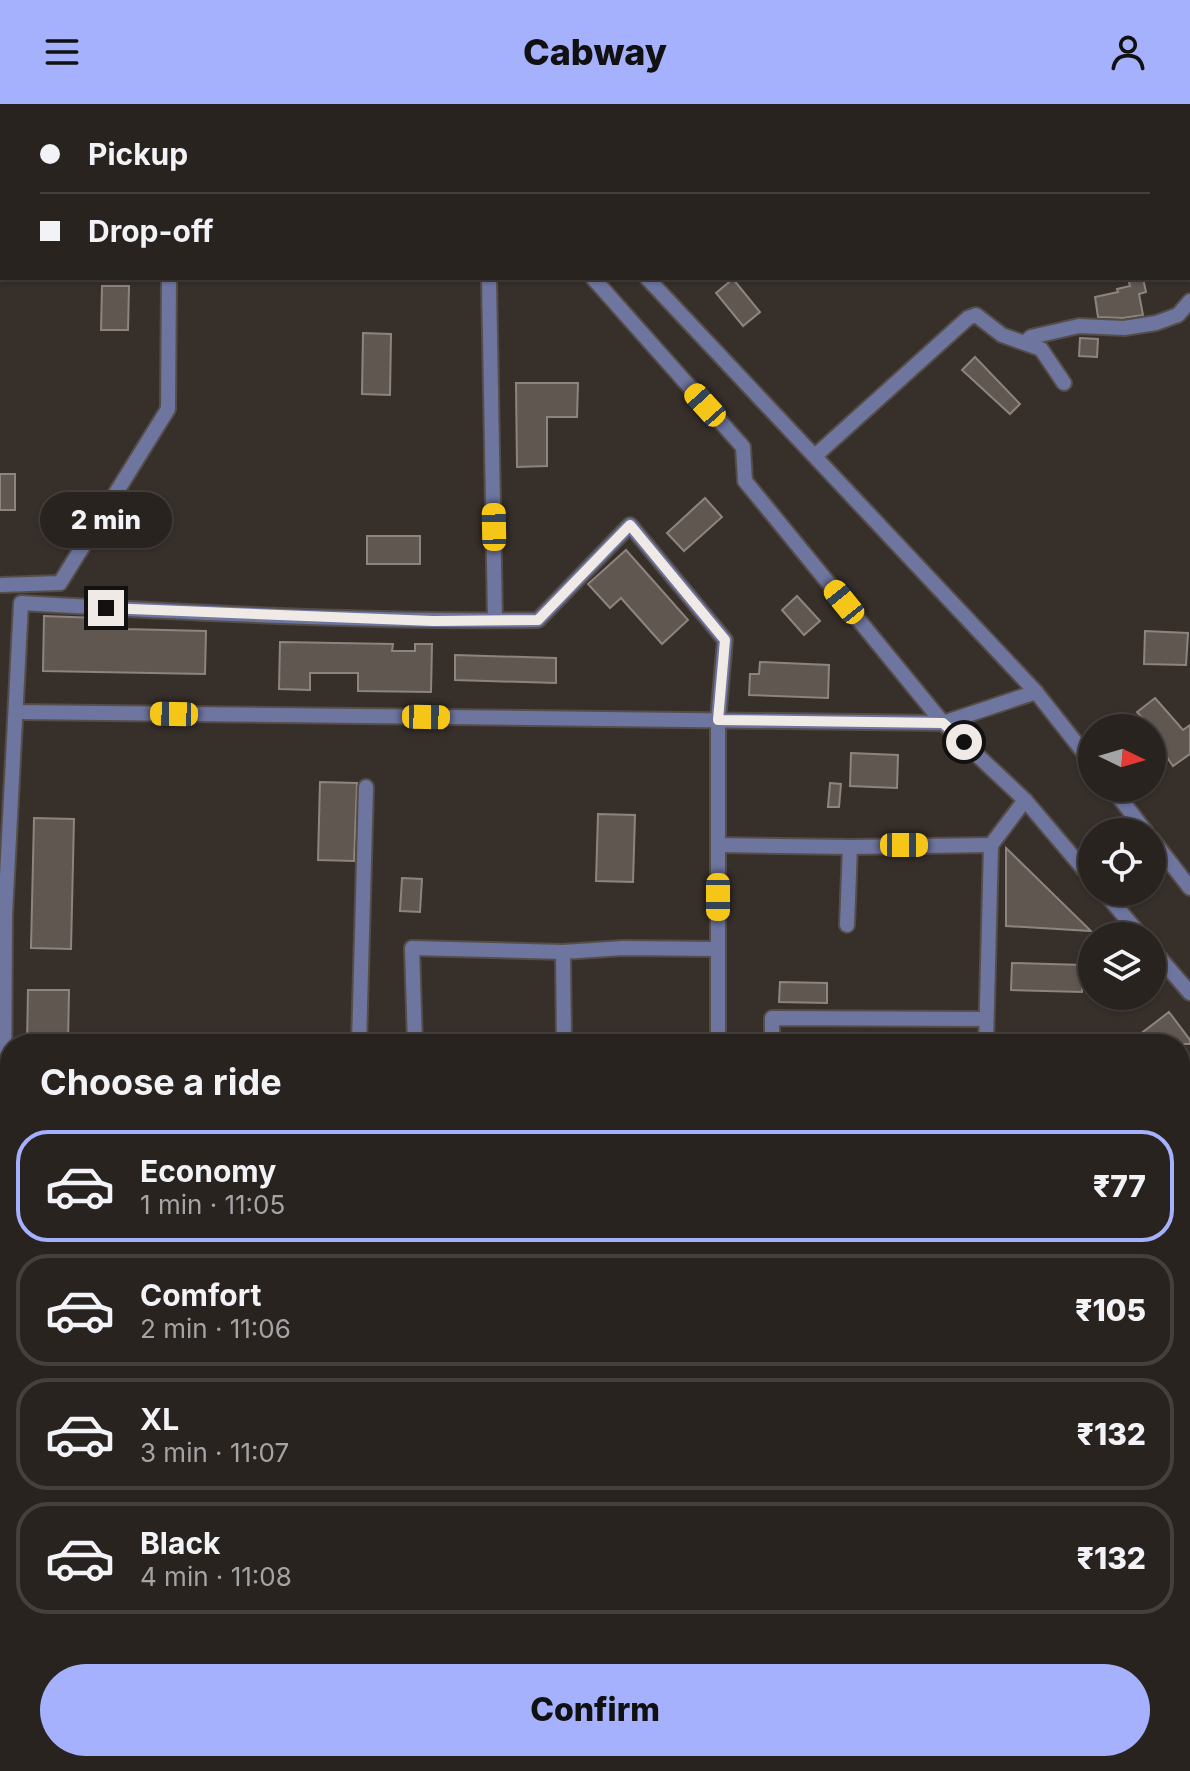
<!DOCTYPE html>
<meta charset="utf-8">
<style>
body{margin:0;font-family:Inter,sans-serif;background:#312b29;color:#f1f3f6;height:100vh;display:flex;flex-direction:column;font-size:30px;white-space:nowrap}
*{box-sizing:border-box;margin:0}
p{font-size:26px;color:#a5a4a5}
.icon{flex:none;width:44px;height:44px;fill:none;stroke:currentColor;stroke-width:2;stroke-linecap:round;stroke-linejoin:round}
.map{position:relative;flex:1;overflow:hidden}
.sheet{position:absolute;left:0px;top:930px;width:1190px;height:738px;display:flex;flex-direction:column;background:#292320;border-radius:32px 32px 0 0;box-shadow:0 2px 6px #0004,0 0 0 2px #45403e}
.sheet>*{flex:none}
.banner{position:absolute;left:0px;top:0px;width:1190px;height:176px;box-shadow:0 2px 6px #0004,0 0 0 2px #45403e;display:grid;align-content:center;height:176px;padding:0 40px;background:#292320}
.needle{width:52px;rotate:95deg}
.tools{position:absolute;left:1078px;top:610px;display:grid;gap:16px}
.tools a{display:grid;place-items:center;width:88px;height:88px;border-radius:50%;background:#292320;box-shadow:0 2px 6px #0004,0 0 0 2px #45403e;font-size:40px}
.end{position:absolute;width:36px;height:36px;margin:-18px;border:10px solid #f0eae7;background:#111;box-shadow:0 0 0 4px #111}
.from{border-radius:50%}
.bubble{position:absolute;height:56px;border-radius:28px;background:#292320;box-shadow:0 2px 6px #0004,0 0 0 2px #45403e;font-size:26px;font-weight:800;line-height:56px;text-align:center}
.car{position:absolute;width:24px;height:48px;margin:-24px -12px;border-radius:10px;box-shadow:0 0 6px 2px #0007;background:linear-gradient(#f5c518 24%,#345 0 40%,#f5c518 0 76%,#345 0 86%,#f5c518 0)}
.banner b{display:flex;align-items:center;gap:28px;height:76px;font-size:30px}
.banner b+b{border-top:2px solid #45403e}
.banner i{width:20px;height:20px;background:#f1f3f6}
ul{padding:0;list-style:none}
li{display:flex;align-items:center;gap:24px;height:112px;margin:0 16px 12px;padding:0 24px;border:4px solid #45403e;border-radius:32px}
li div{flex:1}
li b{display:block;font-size:30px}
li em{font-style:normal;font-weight:800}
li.active{border-color:#a5b1fc}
li>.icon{width:72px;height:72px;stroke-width:1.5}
h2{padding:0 40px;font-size:36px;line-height:96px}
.cta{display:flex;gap:16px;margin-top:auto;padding:16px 40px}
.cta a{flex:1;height:92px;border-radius:48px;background:#a5b1fc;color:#111;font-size:32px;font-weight:800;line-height:92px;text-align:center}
header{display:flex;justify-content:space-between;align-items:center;height:104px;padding:0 40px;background:#a5b1fc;color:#111;font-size:36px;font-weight:800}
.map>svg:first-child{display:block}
.forest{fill:#8a5533}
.building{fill:#605751;stroke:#8d847e;stroke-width:2}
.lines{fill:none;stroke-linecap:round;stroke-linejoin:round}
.minor-casing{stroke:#554d48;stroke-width:18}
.minor{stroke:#6e759f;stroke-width:14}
.route{stroke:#f0eae7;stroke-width:10}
</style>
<header><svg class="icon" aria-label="menu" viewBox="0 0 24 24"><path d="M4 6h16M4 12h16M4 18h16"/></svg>Cabway<svg class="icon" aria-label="person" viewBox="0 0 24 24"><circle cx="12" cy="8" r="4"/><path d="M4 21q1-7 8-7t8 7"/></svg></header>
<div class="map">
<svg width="1190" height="1667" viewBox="0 0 1190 1667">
<rect width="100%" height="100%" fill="#372f2a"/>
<polygon class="forest" points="0,1140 10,1140 10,1658 771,1658 770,1667 0,1667"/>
<g class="building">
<polygon points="1128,174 1143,174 1146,188 1139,190 1143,211 1123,214 1098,213 1095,193 1118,188 1117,185 1130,182"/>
<polygon points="733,175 760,208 743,222 716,189"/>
<polygon points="102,182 129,182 128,226 101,226"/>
<polygon points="363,229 391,230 390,291 362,290"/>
<polygon points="1080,234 1098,235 1097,253 1079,252"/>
<polygon points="975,253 1020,300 1010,310 962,266"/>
<polygon points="516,279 578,279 577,313 547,313 547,362 517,363"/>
<rect x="0" y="370" width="15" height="36"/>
<polygon points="705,394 722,413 684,447 667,429"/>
<rect x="367" y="432" width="53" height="28"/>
<polygon points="626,446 688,516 662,540 621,494 610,504 588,480"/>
<polygon points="797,492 820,517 804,531 782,506"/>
<polygon points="44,512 124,515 124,525 206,527 205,570 43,567"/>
<polygon points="1145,527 1188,529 1186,561 1144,560"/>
<polygon points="280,538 393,540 392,547 415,547 415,540 432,540 431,588 358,587 358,569 310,569 310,586 279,585"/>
<polygon points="455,551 556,554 556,579 455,576"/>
<polygon points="760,558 829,561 828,594 749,591 750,570 759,570"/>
<polygon points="1155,594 1183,626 1190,621 1190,650 1173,662 1159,642 1152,647 1152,624 1137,608"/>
<polygon points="851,649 898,651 897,684 850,682"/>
<polygon points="320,678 357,679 354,757 318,756"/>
<polygon points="830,679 841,680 839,703 828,703"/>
<polygon points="598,710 635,711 633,778 596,777"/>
<polygon points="34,714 74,715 71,845 31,844"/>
<polygon points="1006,744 1091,827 1006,822"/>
<polygon points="402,774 422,775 420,808 400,807"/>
<polygon points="1012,859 1083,861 1082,888 1011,886"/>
<polygon points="780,878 827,879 827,899 779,898"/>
<polygon points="28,886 69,886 68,940 27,940"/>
<polygon points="1169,908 1190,936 1190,940 1146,940 1139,931"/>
</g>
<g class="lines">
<defs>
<g id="minor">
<polyline points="483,0 484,2"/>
<polyline points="170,2 170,0"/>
<polyline points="597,2 597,0"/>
<polyline points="0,150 2,150"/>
<polyline points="489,174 495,516"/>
<polyline points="593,174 743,343 745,377 943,619 1025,696 1092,775"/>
<polyline points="647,174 1036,588 1092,659"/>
<polyline points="1025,239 1031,233 1079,222 1124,224 1156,219 1178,211 1190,197"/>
<polyline points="816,351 968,214 976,211 1002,231 1041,245 1064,279"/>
<polyline points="0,481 60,479 168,305 169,174"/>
<polyline points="16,608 943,619 1036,588"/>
<polyline points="1112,684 1146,728"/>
<polyline points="1152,735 1190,784"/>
<polyline points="718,741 850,743"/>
<polyline points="1104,788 1141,832"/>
<polyline points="847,821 850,743 991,741"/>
<polyline points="1152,845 1190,889"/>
<polyline points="563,848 564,940"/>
<polyline points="359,940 366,683"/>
<polyline points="415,940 412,844 563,848 623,844 718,845"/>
<polyline points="772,940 772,914 986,915"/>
<polyline points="986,940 991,741 1025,696"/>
<path d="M10 1002H4L5 811 21 499C193 509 366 518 538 516L630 421 725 536 718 616V940"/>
<polyline points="1,1061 4,1002"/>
<polyline points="1180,1081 1190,1081"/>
<polyline points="0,1194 10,1197"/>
<polyline points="1121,1658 1121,1667"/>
<polyline points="995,1667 995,1658"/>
</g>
</defs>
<use href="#minor" class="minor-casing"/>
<use href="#minor" class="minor"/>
</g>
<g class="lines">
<polyline class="route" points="106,504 433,517 538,516 630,421 725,536 718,616 943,619 964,638"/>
</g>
</svg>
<div class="tools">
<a><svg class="needle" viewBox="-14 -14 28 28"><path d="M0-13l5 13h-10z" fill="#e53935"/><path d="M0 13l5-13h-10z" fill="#a5a4a5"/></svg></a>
<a><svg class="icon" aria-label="locate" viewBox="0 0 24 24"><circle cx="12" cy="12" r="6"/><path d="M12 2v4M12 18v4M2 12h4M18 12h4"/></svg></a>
<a><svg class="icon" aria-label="layers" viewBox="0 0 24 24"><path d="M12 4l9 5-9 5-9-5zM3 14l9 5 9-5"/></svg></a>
</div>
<i class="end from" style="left:964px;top:638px"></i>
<i class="end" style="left:106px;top:504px"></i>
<div class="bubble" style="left:40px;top:388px;width:132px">2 min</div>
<i class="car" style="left:705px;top:301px;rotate:318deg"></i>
<i class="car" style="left:494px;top:423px;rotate:359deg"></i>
<i class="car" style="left:844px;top:498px;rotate:321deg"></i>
<i class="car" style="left:174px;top:610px;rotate:271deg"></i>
<i class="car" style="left:426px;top:613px;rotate:91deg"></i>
<i class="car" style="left:904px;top:741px;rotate:90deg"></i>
<i class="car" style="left:718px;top:793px;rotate:180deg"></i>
<div class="banner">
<b><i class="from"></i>Pickup</b>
<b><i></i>Drop-off</b>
</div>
<section class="sheet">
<h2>Choose a ride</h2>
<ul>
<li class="active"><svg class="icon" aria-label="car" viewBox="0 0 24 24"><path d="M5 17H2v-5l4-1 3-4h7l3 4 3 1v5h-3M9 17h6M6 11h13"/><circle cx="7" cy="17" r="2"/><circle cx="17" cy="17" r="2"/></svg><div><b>Economy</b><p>1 min · 11:05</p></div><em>₹77</em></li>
<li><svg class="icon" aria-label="car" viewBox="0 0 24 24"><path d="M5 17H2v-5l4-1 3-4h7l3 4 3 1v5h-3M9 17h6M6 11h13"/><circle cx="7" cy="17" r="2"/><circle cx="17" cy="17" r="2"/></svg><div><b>Comfort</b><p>2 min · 11:06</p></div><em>₹105</em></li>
<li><svg class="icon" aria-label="car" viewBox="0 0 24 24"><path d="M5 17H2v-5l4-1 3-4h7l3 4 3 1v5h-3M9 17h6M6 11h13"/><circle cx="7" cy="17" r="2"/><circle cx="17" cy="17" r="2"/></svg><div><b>XL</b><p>3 min · 11:07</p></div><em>₹132</em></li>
<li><svg class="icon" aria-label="car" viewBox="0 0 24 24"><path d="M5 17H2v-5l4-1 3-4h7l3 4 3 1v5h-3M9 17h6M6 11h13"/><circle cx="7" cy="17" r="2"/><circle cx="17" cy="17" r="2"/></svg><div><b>Black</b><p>4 min · 11:08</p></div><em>₹132</em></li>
</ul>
<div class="cta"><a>Confirm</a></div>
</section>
</div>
